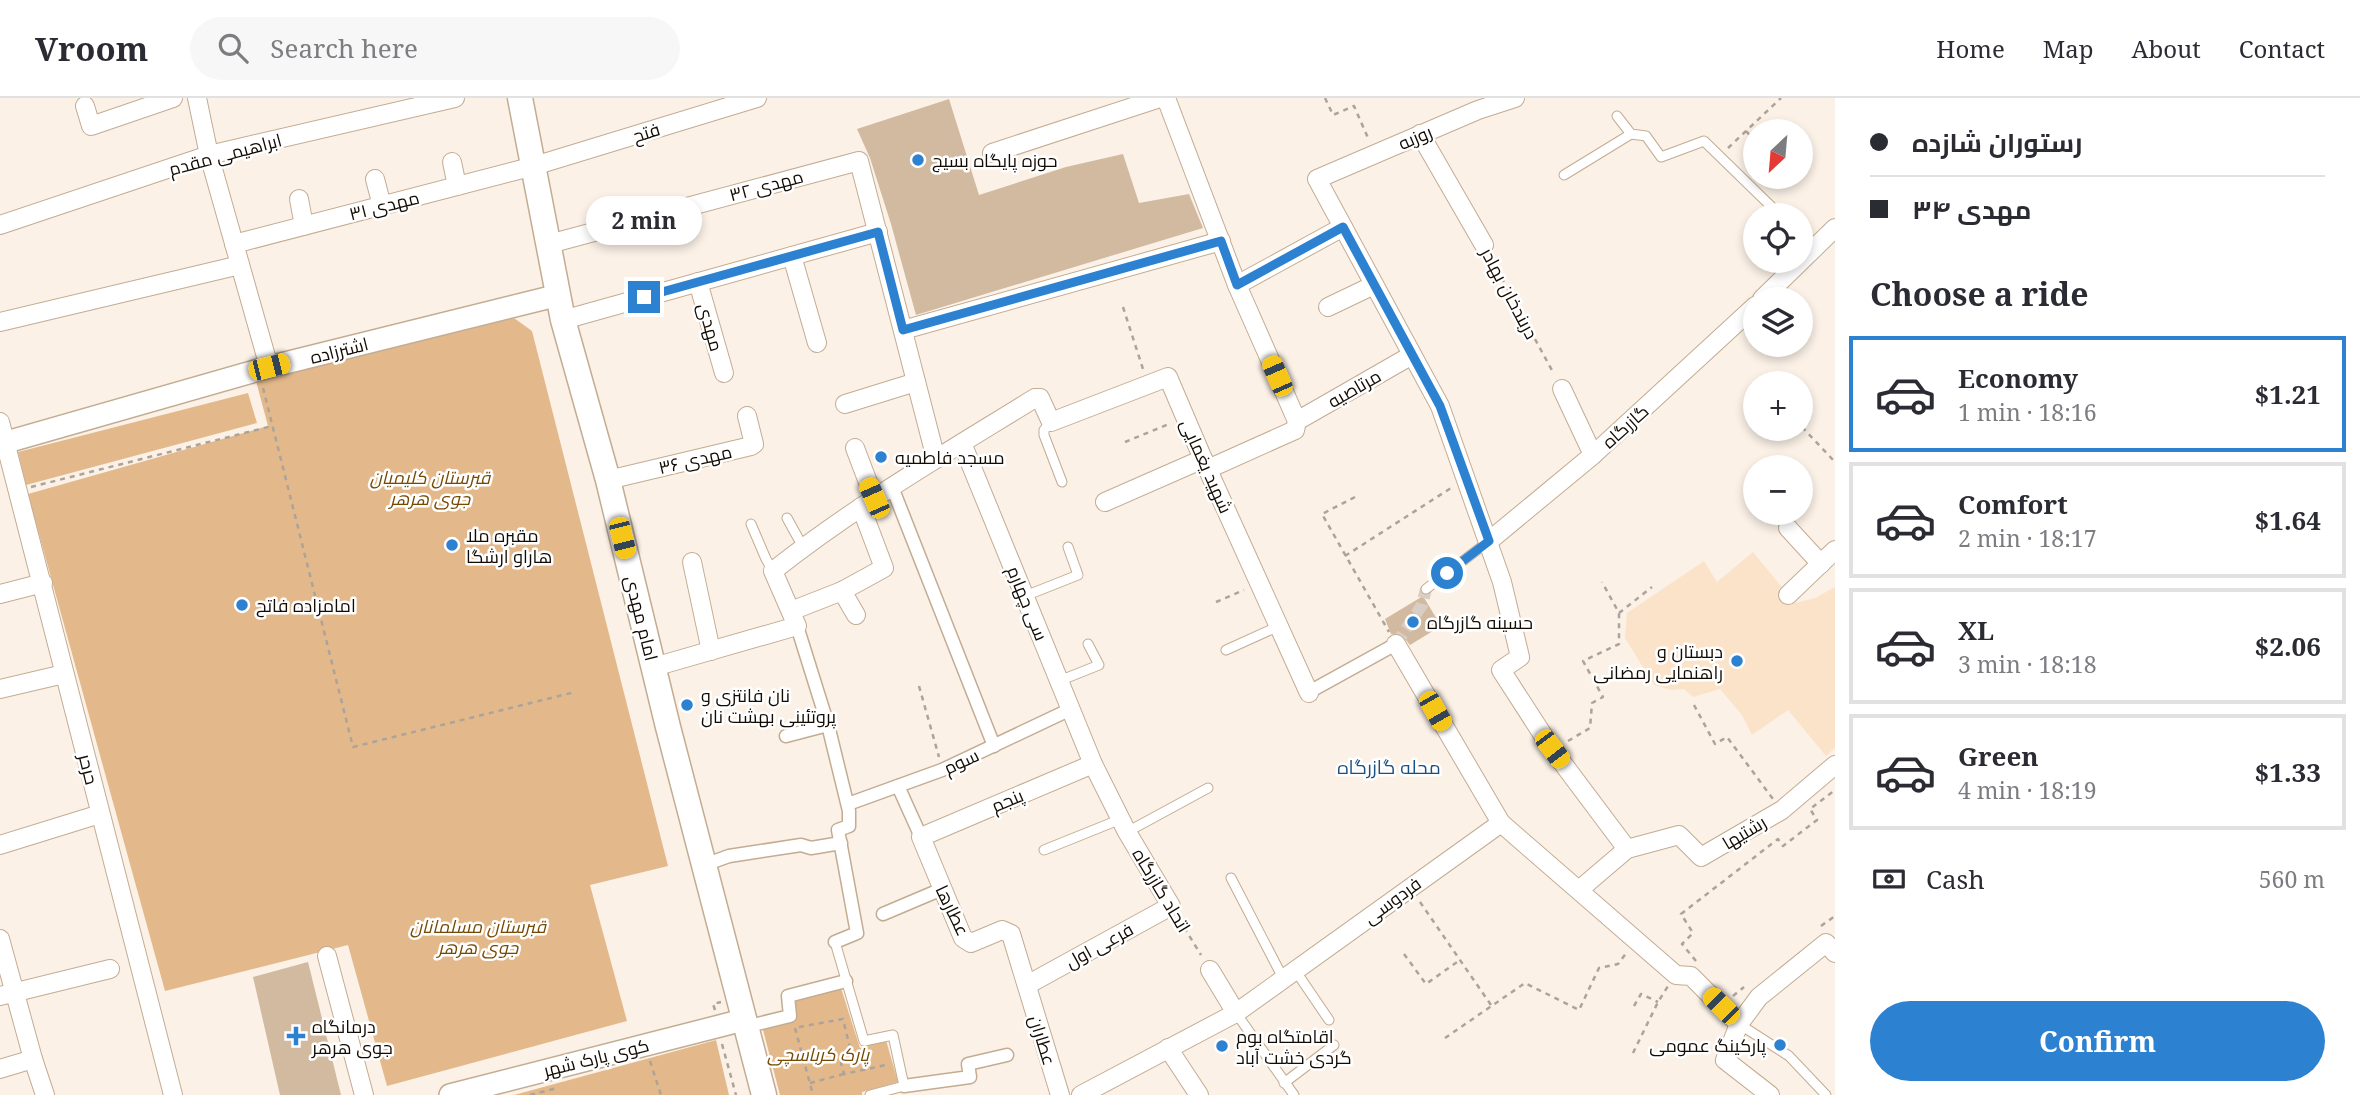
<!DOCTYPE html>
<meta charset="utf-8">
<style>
body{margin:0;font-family:"Noto Serif",Cairo,serif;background:#f7f7f7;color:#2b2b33;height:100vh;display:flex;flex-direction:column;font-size:26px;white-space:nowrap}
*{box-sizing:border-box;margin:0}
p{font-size:23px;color:#7c7c81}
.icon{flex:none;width:38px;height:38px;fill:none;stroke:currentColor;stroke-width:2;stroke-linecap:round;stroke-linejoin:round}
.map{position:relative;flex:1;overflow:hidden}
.details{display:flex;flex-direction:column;background:#fff;width:525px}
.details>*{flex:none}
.top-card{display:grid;align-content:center;height:154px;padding:0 35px;background:#fff}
.needle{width:46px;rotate:206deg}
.fabs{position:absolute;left:1743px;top:21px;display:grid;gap:14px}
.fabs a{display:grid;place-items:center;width:70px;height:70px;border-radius:50%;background:#fff;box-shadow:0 4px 10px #0003;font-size:35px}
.end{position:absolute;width:32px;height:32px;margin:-16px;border:9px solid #2c81d0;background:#fff;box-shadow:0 0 0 4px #fff}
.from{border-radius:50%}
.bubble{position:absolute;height:49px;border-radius:24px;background:#fff;box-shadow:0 4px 10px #0003;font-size:23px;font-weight:700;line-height:49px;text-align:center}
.car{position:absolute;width:21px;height:42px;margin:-21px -10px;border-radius:9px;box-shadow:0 0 5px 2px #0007;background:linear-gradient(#f5c518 24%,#345 0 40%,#f5c518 0 76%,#345 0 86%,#f5c518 0)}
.top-card b{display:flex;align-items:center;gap:24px;height:66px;font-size:26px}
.top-card b+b{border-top:2px solid #e1e1e2}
.top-card i{width:18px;height:18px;background:#2b2b33}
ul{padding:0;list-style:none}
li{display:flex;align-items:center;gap:21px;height:116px;margin:0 14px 10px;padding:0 21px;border:4px solid #e1e1e2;border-radius:0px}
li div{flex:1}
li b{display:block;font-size:26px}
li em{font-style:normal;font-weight:700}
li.active{border-color:#2c81d0}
li>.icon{width:63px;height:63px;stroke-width:1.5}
h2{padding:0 35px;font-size:32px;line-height:84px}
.pay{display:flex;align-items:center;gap:18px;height:77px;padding:0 35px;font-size:26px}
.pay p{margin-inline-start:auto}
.button{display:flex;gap:14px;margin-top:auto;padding:14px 35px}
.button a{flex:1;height:80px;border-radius:42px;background:#2c81d0;color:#fff;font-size:28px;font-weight:700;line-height:80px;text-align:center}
header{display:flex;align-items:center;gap:42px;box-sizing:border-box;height:98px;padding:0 35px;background:#fff;border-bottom:2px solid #e1e1e2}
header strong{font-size:33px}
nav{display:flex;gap:38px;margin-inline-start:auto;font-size:24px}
.search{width:490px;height:63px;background:#f7f7f7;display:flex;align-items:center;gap:18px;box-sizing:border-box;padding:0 24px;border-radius:38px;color:#7c7c81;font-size:26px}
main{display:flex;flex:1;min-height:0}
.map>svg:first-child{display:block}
.built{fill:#fbe3c9}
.green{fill:#e3b98b}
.building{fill:#d1baa0}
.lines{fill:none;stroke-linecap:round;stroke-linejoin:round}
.pedestrian-tunnel{stroke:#d8cec5;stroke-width:12;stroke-dasharray:12 6;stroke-linecap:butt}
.service-casing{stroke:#c3ac92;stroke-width:11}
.pedestrian-casing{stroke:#c3ac92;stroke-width:15}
.minor-casing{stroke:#c3ac92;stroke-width:20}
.tertiary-casing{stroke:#c3ac92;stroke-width:24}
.secondary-casing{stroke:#c3ac92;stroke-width:27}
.path{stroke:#aca39a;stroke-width:2.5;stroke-dasharray:5 5;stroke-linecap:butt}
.service{stroke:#fff;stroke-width:9}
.pedestrian{stroke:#fff;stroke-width:12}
.minor{stroke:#fff;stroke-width:18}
.tertiary{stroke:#fff;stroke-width:21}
.secondary{stroke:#fff;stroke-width:24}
.route{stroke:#2c81d0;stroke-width:9}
.poi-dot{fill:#2c81d0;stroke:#fff;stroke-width:2.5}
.labels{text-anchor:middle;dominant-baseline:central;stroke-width:5;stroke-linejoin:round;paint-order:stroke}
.street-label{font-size:18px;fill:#120b03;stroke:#fff}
.poi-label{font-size:18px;fill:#120b03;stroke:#fff;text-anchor:start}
.park-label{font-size:18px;font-style:italic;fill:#754903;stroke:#fff}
.neighbourhood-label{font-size:19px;fill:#1b5082;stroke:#fff}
</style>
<header>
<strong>Vroom</strong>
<div class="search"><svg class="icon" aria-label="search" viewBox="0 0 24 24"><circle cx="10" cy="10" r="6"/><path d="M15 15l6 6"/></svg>Search here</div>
<nav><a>Home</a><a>Map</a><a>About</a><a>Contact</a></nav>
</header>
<main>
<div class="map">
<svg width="1835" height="997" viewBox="0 0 1835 997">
<rect width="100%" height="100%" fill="#fbf1e7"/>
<polygon class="built" points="1753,454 1795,505 1815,500 1835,489 1835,650 1826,658 1788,612 1752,637 1742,617 1720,591 1693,599 1684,591 1671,592 1654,587 1625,540 1627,515 1704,463 1717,484"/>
<g class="green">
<polygon points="514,220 532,233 668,768 590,787 627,923 387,988 348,847 165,893 28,396 268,328 256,283"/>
<polygon points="248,295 257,325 26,387 18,354"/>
<polygon points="841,890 860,950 886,942 898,984 862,994 862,997 780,997 763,932 793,922 792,900"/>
<polygon points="716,942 729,997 514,997"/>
</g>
<g class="building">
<polygon points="949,1 979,97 1066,69 1123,56 1139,105 1189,96 1203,130 916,217 891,126 870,60 857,31"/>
<polygon points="1423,498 1441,528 1410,547 1402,537 1391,536 1385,521"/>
<polygon points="308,864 341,997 280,997 253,879"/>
</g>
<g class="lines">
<polyline class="pedestrian-tunnel" points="1396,546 1422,507 1426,491"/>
<defs>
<g id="service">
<polyline points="1617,18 1631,36 1646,38 1661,59 1704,43 1780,117"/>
<polyline points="1564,77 1631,36"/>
<polyline points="1801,137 1815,149"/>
<polyline points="1051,324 1044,332 1044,337 1062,384"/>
<polyline points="787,420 803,449"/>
<polyline points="751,426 766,461 773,473"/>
<polyline points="1426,491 1489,443"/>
<polyline points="1025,498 1078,477 1068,449"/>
<polyline points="1226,552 1279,528"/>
<polyline points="1059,583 1099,567 1088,546"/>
<polyline points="1127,734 1208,690"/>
<polyline points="1044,752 1121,721"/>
<polyline points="1231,780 1283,880"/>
<polyline points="835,844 864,943 893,937 904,988 870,997"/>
<polyline points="1295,872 1329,922"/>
<polyline points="1236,915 1294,997"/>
<polyline points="1739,926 1789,958 1826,997"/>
<polyline points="1284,985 1334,947"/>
</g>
<g id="pedestrian">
<polyline points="892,389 994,648"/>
<polyline points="797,528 828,627 849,713 849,728 838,732 857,835 835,844"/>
<polyline points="1309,594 1396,546"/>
<polyline points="786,638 828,627"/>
<polyline points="898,688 921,739"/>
<polyline points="848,706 942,672 1071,611"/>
<polyline points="704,767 729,758 801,747 811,750 841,745"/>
<polyline points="883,816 942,791"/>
<polyline points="745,929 790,918 788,898 846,883"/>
<polyline points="904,988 970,979 968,966 1007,957"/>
</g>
<g id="minor">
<polyline points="197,0 209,57 269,269"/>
<polyline points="1166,0 1237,187 1297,323 1295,332 1208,371"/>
<polyline points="1515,0 1478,12 1317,81 1440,308 1502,484 1520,559 1501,572 1552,651 1627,751"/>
<polyline points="85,8 91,28 173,0"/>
<polyline points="1420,36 1484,147"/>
<polyline points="992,55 1160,0"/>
<polyline points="452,64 457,88"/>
<polyline points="375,81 382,108"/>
<polyline points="299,101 304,128"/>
<polyline points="0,127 209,57 455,0"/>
<polyline points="234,146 534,68 757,0"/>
<polyline points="549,146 859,63 936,361"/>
<polyline points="792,158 817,245"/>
<polyline points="698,184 724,275"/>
<polyline points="1237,187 1343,129"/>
<polyline points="1762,201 1835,130"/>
<polyline points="1328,209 1374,187"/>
<polyline points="563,222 878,134"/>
<polyline points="0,224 240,167"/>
<polyline points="903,232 1221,143"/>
<polyline points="1562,291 1593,357"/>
<polyline points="845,306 916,284"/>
<polyline points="1297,323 1412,257"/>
<polyline points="0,324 173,997"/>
<polyline points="962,345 1093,666 1127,734 1171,808 1027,887"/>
<polyline points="855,350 874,400"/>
<polyline points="608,382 751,348 754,346 747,318"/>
<polyline points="1105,404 1203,361"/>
<polyline points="1788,430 1821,466"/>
<polyline points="1489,443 1593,357 1755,208"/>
<polyline points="692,464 711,553"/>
<polyline points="842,493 856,517"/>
<polyline points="0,496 43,485"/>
<polyline points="1788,497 1835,452"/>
<polyline points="791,513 842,493 884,470 861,409"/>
<polyline points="1396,546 1501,725 1676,877 1691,878 1739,926"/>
<path d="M654 569 797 528 773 473C855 408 946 355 1035 300H1040L1051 324 1168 279 1203 361 1309 595"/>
<polyline points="0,591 64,576"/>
<polyline points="0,747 100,716"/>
<polyline points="1579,792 1627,751 1679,737 1701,759 1782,712 1835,667"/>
<polyline points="0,841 33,961 45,997"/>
<polyline points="327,858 364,997"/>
<polyline points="1210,872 1236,915"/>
<polyline points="0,898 110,871"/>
<polyline points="1168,950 1199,997"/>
<polyline points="0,971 33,961"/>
<polyline points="1060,997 1011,836 1002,832 971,845 963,840 921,739 1093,666"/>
<polyline points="1081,997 1236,915 1501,725"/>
<polyline points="1770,997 1725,962 1739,926 1759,899 1826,845 1835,855"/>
</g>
<g id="tertiary">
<polyline points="0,346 269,269 559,197"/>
<polyline points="450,997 743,922"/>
</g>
<polyline id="secondary" points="520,0 563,222 608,382 668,629 764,997"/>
</defs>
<use href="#service" class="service-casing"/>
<use href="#pedestrian" class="pedestrian-casing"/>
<use href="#minor" class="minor-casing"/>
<use href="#tertiary" class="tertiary-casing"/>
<use href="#secondary" class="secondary-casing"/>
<g class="path">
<polyline points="1325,0 1333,17 1354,8 1368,40"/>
<polyline points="1746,33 1755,43"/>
<polyline points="1728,50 1781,0"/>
<polyline points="1492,162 1554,276"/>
<polyline points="1123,209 1143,271"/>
<polyline points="263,290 353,649 575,594"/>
<polyline points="1802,329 1835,364"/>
<polyline points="1125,344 1169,326"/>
<polyline points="31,389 272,328"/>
<polyline points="1355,399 1322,416 1389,534"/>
<polyline points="1345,458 1451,390"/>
<polyline points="1216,504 1244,492"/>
<polyline points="1619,515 1652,489"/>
<polyline points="919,588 939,659"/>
<polyline points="1694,607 1715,646 1727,639 1773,701"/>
<polyline points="1568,643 1590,630 1592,605 1603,599 1583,563 1619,546 1619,515 1602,484"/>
<polyline points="1420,804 1491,907"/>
<polyline points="1179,821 1201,857"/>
<polyline points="1821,828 1835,818"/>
<polyline points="1404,856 1426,886 1460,862"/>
<polyline points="1696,863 1682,846 1693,835 1681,816 1778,741 1783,748 1817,722 1810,711 1835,692"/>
<polyline points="1733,898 1744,889"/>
<polyline points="1634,908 1641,896 1658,904"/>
<polyline points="715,912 713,906 721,904"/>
<polyline points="799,929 843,921 850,950 841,965 844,976 886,967"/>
<polyline points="795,930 813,997"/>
<polyline points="1445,940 1525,885 1579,912 1599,870 1618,866 1627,854"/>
<polyline points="722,946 736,997"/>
<polyline points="1633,955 1658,904 1668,888"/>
<polyline points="650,963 661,997"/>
<polyline points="810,985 844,976"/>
<polyline points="530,997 557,990"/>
</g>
<use href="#service" class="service"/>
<use href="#pedestrian" class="pedestrian"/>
<use href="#minor" class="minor"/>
<use href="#tertiary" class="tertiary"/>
<use href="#secondary" class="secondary"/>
</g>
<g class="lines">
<polyline class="route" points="644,199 878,134 903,232 1221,143 1237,187 1343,129 1440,308 1489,443 1447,475"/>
</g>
<g class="poi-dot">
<circle cx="918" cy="62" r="7"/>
<circle cx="881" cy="359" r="7"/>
<circle cx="452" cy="447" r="7"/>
<circle cx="242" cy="507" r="7"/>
<circle cx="1413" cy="524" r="7"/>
<circle cx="1737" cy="563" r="7"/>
<circle cx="687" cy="607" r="7"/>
<path d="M292.5 927.5h7v7h7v7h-7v7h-7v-7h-7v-7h7z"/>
<circle cx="1780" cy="947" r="7"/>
<circle cx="1222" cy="948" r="7"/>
</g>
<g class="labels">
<g class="street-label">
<text transform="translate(646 34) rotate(-17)">فتح</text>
<text transform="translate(1415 39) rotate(-23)">روزبه</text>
<text transform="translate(225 56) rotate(-15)">ابراهیمی مقدم</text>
<text transform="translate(766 87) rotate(-15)">مهدی ۳۲</text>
<text transform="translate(384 107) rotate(-14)">مهدی ۳۱</text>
<text transform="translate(1510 195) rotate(62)">دربندخان بهادر</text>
<text transform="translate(711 229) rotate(74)">مهدی</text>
<text transform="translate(339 252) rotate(-14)">اشترزاده</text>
<text transform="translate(1354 290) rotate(-30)">مرتاصیه</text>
<text transform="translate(1625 328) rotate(-42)">گازرگاه</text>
<text transform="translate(695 361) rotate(-13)">مهدی ۳۶</text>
<text transform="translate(1207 368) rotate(66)">شهید یغمایی</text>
<text transform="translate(1028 505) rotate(68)">سی چهارم</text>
<text transform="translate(642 520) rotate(76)">امام مهدی</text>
<text transform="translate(961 663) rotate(-25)">سوم</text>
<text transform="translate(89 671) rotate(76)">حرحر</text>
<text transform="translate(1007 702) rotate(-23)">پنجم</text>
<text transform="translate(1744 734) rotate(-31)">رشتیها</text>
<text transform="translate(1162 792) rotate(59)">اتحاد گازرگاه</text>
<text transform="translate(1392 802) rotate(-36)">فردوسی</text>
<text transform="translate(953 812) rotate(64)">عطارها</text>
<text transform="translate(1099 847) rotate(-29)">فرعی اول</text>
<text transform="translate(1043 942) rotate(73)">عطاران</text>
<text transform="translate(596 959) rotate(-14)">کوی پارک شهر</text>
</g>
<g class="poi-label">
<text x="932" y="62">حوزه پایگاه بسیج</text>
<text x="895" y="359">مسجد فاطمیه</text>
<text x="466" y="437">مقبره ملا<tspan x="466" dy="21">هاراو ارشگا</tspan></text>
<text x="256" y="507">امامزاده فاتح</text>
<text x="1427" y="524">حسینه گازرگاه</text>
<text x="1723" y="553" text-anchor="end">دبستان و<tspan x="1723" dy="21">راهنمایی رمضانی</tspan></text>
<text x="701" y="597">نان فانتزی و<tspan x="701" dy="21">پروتئینی بهشت نان</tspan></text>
<text x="312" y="928">درمانگاه<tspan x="312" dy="21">جوی هرهر</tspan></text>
<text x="1236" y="938">اقامتگاه بوم<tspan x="1236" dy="21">گردی خشت آباد</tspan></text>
<text x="1766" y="947" text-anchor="end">پارکینگ عمومی</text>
</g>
<g class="park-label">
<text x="430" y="379">قبرستان کلیمیان<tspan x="430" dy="21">جوی هرهر</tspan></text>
<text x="478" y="828">قبرستان مسلمانان<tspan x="478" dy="21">جوی هرهر</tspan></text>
<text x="818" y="956">پارک کرباسچی</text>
</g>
<g class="neighbourhood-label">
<text x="1389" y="669">محله گازرگاه</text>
</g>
</g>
</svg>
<div class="fabs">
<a><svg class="needle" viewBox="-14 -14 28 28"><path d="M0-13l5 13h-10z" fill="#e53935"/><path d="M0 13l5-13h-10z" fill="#7c7c81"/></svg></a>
<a><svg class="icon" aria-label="locate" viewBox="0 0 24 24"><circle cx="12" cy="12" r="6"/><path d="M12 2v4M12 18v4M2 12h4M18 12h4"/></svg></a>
<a><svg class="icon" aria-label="layers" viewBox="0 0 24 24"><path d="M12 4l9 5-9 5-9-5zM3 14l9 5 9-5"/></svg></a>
<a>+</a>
<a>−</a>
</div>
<i class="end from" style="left:1447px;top:475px"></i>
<i class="end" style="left:644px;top:199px"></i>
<div class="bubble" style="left:586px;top:98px;width:116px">2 min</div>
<i class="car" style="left:269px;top:269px;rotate:76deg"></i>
<i class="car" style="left:1277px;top:278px;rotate:336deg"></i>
<i class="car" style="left:874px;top:400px;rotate:336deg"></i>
<i class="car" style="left:622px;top:440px;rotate:166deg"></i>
<i class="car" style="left:1435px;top:613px;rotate:150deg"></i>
<i class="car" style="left:1552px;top:651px;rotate:143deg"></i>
<i class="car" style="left:1721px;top:908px;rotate:315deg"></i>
</div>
<section class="details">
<div class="top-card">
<b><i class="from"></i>رستوران شازده</b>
<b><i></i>مهدی ۳۴</b>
</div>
<h2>Choose a ride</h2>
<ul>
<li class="active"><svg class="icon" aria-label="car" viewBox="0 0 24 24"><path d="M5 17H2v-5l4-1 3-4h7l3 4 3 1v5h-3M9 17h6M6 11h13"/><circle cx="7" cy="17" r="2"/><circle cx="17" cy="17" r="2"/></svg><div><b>Economy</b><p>1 min · 18:16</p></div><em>$1.21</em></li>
<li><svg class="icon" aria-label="car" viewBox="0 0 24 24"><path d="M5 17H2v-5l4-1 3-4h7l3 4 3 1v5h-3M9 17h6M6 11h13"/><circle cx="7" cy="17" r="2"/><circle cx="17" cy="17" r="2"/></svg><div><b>Comfort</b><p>2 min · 18:17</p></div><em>$1.64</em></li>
<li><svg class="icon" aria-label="car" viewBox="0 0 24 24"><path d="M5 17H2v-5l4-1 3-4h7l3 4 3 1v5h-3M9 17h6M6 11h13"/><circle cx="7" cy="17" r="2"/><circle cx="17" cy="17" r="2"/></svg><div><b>XL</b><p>3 min · 18:18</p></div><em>$2.06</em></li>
<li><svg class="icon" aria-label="car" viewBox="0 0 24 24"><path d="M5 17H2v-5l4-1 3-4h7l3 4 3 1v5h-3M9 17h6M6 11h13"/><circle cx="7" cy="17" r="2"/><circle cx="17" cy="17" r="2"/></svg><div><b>Green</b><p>4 min · 18:19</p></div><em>$1.33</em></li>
</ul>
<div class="pay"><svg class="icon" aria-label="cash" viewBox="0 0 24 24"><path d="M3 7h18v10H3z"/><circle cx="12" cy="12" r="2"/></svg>Cash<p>560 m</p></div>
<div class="button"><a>Confirm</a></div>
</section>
</main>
